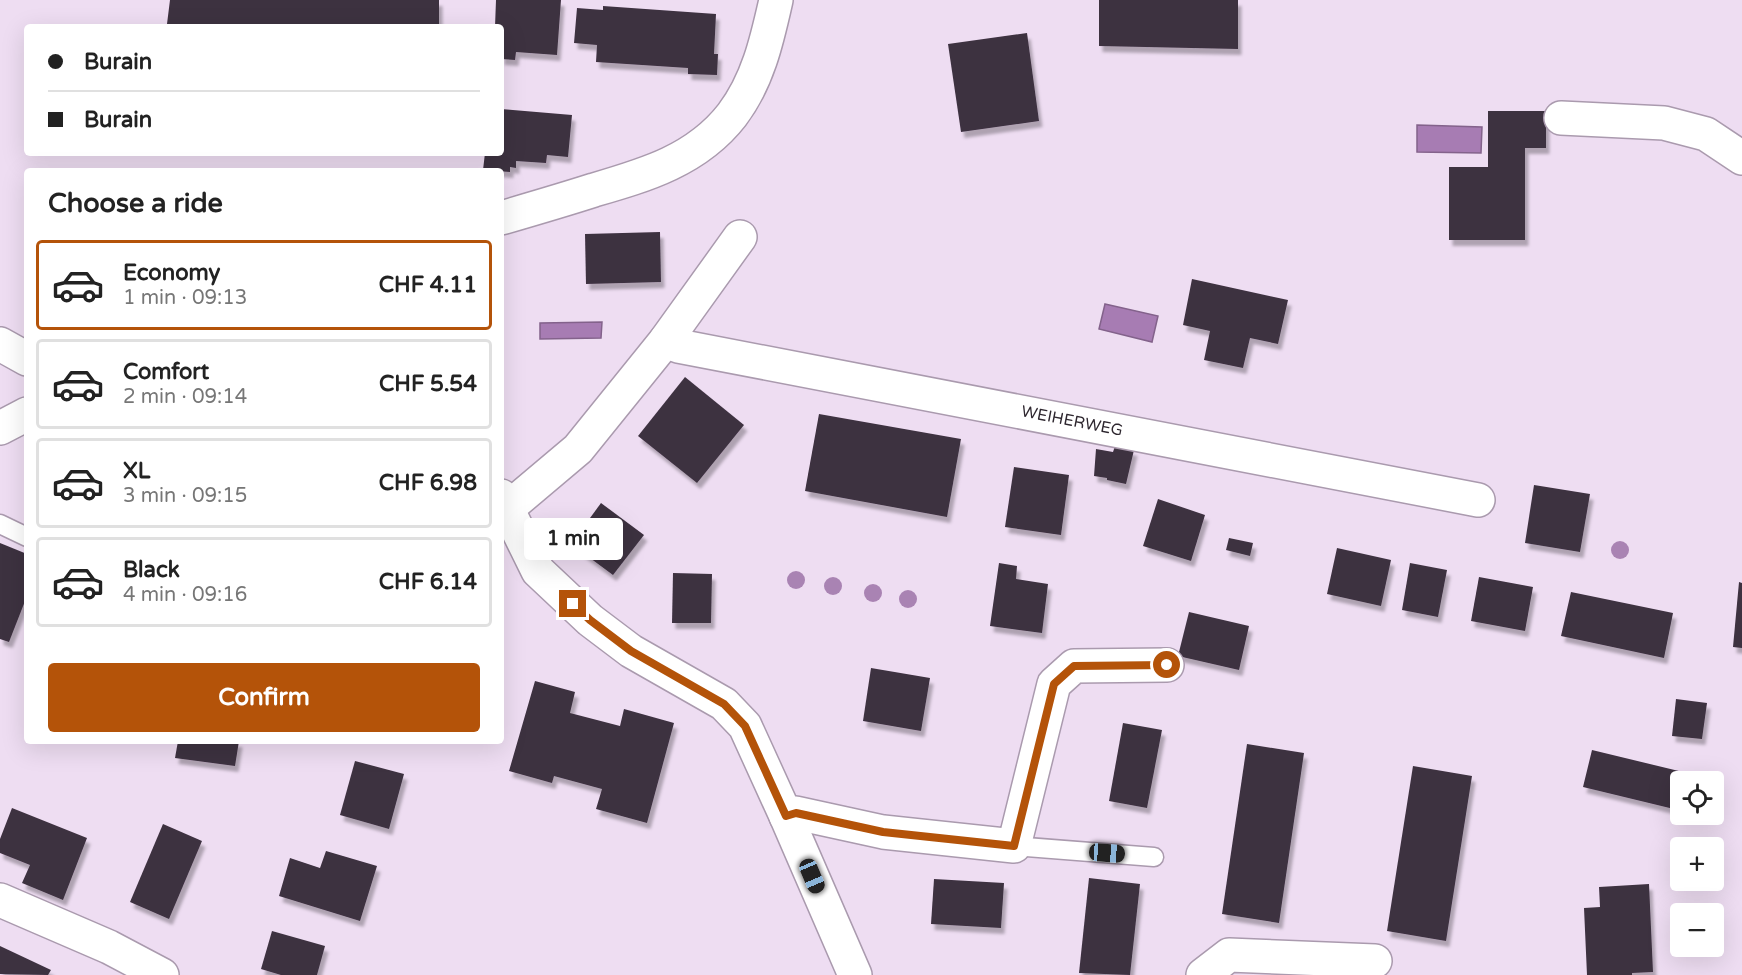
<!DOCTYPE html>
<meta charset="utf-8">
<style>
body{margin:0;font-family:"Varela Round",sans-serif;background:#f2f2f2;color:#222;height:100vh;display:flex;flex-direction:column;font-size:22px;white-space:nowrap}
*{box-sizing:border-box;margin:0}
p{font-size:20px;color:#767676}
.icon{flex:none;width:33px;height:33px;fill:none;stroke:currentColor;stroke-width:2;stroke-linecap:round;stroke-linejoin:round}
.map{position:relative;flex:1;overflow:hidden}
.sheet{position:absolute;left:24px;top:168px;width:480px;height:576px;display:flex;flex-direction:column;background:#fff;border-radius:6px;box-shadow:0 6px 24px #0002}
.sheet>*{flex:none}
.hud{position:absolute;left:24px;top:24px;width:480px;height:132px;border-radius:6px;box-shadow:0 6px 24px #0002;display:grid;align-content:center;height:132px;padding:0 24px;background:#fff}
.fabs{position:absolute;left:1670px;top:771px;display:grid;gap:12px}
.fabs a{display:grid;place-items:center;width:54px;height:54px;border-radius:6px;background:#fff;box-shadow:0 6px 24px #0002;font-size:30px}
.end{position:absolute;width:27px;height:27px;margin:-14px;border:8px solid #b45309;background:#fff;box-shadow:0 0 0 3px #fff}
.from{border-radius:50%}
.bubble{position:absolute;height:42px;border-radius:6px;background:#fff;box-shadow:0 6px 24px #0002;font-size:20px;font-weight:800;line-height:42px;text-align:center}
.car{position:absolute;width:18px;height:36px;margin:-18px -9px;border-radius:8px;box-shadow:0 0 4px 2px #0007;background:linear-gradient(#222 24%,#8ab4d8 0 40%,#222 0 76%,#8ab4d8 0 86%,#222 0)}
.hud b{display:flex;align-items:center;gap:21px;height:57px;font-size:22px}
.hud b+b{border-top:2px solid #e0e0e0}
.hud i{width:15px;height:15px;background:#222}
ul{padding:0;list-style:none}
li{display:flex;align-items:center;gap:18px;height:90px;margin:0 12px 9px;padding:0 12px;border:3px solid #e0e0e0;border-radius:6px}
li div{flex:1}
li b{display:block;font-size:22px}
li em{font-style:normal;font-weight:800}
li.on{border-color:#b45309}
li>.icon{width:54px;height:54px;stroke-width:1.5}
h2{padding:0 24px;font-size:27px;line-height:72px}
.cta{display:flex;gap:12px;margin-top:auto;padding:12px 24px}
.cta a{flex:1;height:69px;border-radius:6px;background:#b45309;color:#fff;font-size:24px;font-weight:800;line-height:69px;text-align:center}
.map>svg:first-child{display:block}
.water{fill:#a77cb3;stroke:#83628b;stroke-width:1.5}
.building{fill:#3e3141;filter:url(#shadow)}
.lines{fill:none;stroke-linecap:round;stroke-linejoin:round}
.service-casing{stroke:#aa9aae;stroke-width:21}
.minor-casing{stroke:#aa9aae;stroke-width:36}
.tertiary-casing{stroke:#aa9aae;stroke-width:36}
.secondary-casing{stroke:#aa9aae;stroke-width:36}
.service{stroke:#fff;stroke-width:18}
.minor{stroke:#fff;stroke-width:33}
.tertiary{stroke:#fff;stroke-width:33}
.secondary{stroke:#fff;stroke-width:33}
.tree{fill:#a983b3}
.route{stroke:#b45309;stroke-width:8}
.labels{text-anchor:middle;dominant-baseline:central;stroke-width:6;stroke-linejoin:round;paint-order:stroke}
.street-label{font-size:16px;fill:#2e272f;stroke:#fff}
</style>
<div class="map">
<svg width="1742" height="975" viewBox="0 0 1742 975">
<defs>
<filter id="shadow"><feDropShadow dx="3.5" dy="6" stdDeviation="1.5" flood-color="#0004"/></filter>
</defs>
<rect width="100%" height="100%" fill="#eeddf2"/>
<g class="water">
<polygon points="1417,125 1482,127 1481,153 1417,152"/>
<polygon points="1105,304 1158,316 1152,342 1099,329"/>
<polygon points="602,322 601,338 540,339 540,323"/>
</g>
<g class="building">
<polygon points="170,0 439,0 439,27 174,27 167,24"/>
<polygon points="496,0 561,0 557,55 516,52 515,60 501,59 501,27 495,27"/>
<polygon points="1099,0 1238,0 1238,49 1099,46"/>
<polygon points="603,6 716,14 714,54 718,54 717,75 688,74 688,68 596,62 597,45 574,43 577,8 603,10"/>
<polygon points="1027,33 1039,121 961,132 948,44"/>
<polygon points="501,109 572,115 568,157 547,155 546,163 516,161 516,168 510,167 510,172 483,170 485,153 501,153"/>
<polygon points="1488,111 1546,111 1546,148 1525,148 1525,240 1449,240 1449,167 1488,167"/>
<polygon points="660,232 661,282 586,284 585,234"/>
<polygon points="1192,279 1288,300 1278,344 1250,338 1243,368 1204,360 1210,331 1183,325"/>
<polygon points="685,377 744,425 697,483 638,436"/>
<polygon points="819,414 961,439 947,517 805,491"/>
<polygon points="1115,446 1134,450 1126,484 1107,480 1107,478 1094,476 1096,449 1113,452"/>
<polygon points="1014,467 1069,475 1061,535 1005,527"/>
<polygon points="1534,485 1590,494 1580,552 1525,543"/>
<polygon points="1158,499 1205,515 1191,561 1143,546"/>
<polygon points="601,503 644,535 613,575 571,544"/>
<polygon points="1229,538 1253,543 1250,556 1226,550"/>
<polygon points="0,543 27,554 27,596 9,642 0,639"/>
<polygon points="1337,548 1391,560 1381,606 1327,594"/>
<polygon points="999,563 1017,566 1016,579 1048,584 1042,633 990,626"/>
<polygon points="1410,563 1447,570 1438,617 1402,610"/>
<polygon points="673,573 712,574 711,623 672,623"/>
<polygon points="1479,577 1533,587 1525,631 1471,621"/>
<polygon points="1739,582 1742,583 1742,648 1733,647"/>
<polygon points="1571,592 1673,613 1664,658 1561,636"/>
<polygon points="1189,612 1249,626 1239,670 1178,656"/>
<polygon points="871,668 930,678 921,731 863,721"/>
<polygon points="535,681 575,692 570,713 620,726 624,709 674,723 647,823 596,809 602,789 554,776 552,783 509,771"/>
<polygon points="1676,699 1707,703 1702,739 1672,736"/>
<polygon points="1123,723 1162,730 1147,808 1109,801"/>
<polygon points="178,741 239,741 235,766 175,758"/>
<polygon points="1247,744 1304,753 1279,923 1222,914"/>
<polygon points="1592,750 1687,773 1685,782 1680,782 1678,810 1583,787"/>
<polygon points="355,761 404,774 389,829 340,815"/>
<polygon points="1413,766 1472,776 1446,941 1387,931"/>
<polygon points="12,808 87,838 63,900 22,883 30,865 0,853 0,839"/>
<polygon points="163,824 202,841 169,919 130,902"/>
<polygon points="326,851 377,866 360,921 279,896 290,858 320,868"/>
<polygon points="1089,878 1140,884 1130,975 1079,973"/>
<polygon points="934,879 1004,883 1001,928 931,924"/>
<polygon points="1649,884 1653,972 1632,973 1632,975 1587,975 1584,908 1600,907 1599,887"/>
<polygon points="272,931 325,946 317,975 281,975 261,969"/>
<polygon points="0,946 51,970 48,975 0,974"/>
</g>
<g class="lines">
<defs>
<g id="service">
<polyline points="0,524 27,537"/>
<polyline points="1014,846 1154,857"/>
</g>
<g id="minor">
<polyline points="1561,118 1664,123 1706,134 1742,158"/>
<polyline points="666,340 678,346 1478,500"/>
<polyline points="501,496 538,571 590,620 631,651 724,704 745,726 786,816 855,975"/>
<polyline points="508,508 578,449 666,340 740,237"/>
<polyline points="786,816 796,813 883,832 1014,846 1054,684 1074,666 1167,665"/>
<polyline points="1203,975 1229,955 1375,961"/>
</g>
<polyline id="tertiary" points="0,344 27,359"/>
<g id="secondary">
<path d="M501 218C532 209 563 200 594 190 646 175 697 160 732 115 758 81 767 40 776 0"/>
<polyline points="0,428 27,414"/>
<polyline points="0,900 109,947 162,975"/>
</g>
</defs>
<use href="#service" class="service-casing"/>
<use href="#minor" class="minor-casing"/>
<use href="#tertiary" class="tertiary-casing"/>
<use href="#secondary" class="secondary-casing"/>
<use href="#service" class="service"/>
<use href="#minor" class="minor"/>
<use href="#tertiary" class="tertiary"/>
<use href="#secondary" class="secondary"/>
</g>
<g class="tree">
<circle cx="1620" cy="550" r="9"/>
<circle cx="796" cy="580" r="9"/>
<circle cx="833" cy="586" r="9"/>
<circle cx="873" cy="593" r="9"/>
<circle cx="908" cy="599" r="9"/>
</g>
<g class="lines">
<polyline class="route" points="573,604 590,620 631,651 724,704 745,726 786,816 796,813 883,832 1014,846 1054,684 1074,666 1167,665"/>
</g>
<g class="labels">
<g class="street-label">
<text transform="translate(1072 421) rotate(11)">WEIHERWEG</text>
</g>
</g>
</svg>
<div class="fabs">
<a><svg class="icon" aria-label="locate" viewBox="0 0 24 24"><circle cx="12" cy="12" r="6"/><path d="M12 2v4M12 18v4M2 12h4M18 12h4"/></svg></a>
<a>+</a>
<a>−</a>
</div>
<i class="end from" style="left:1167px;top:665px"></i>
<i class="end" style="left:573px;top:604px"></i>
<div class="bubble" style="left:524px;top:518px;width:99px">1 min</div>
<i class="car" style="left:1107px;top:853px;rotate:94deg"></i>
<i class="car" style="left:812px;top:876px;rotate:157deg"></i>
<div class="hud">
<b><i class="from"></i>Burain</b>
<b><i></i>Burain</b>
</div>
<section class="sheet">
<h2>Choose a ride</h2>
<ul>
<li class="on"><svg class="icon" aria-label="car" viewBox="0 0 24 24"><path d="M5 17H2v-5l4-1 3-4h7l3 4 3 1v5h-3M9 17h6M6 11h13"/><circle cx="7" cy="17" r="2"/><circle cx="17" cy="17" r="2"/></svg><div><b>Economy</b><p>1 min · 09:13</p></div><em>CHF 4.11</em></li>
<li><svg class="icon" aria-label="car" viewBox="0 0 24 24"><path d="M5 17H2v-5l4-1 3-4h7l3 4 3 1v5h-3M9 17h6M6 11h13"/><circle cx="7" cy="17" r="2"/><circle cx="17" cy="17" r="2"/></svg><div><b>Comfort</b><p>2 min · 09:14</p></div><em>CHF 5.54</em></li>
<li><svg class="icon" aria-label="car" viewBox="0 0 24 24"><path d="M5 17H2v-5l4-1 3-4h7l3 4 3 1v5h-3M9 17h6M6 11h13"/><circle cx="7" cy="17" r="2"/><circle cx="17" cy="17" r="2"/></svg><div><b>XL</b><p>3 min · 09:15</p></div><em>CHF 6.98</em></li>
<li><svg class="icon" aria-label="car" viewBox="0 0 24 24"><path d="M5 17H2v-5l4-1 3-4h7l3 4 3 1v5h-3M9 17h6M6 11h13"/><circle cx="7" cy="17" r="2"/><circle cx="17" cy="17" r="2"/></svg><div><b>Black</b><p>4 min · 09:16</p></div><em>CHF 6.14</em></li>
</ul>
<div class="cta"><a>Confirm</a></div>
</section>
</div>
